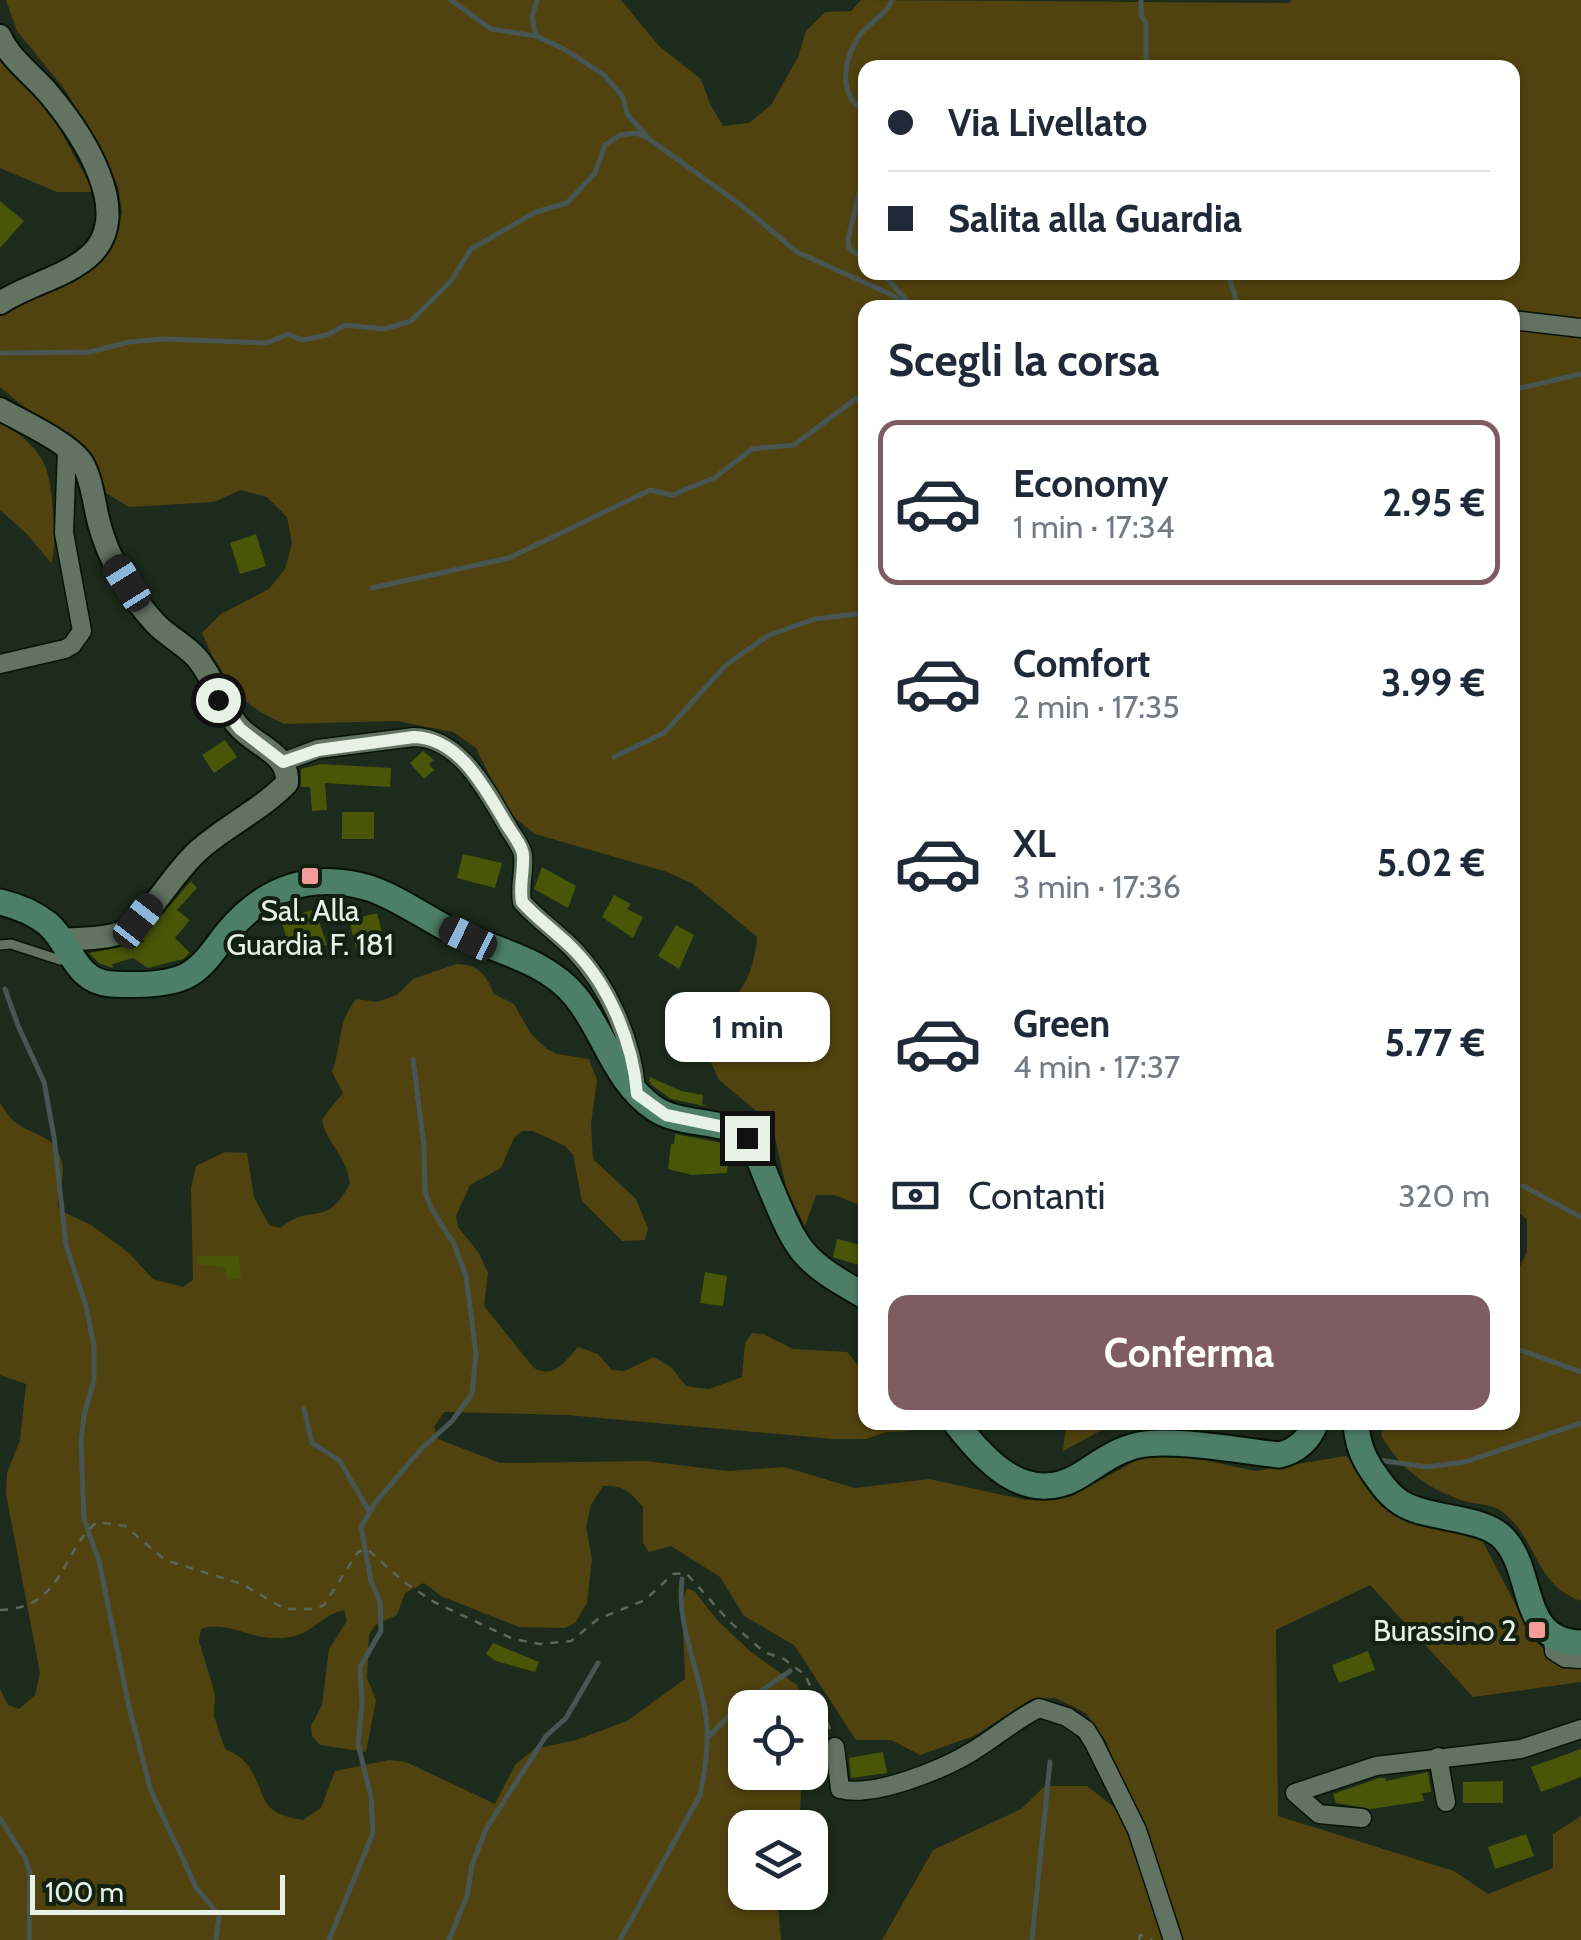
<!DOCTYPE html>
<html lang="it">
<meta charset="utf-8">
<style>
body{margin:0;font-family:Cabin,sans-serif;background:#f6f6f7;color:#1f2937;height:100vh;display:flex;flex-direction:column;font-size:38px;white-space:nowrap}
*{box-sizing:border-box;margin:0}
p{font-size:32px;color:#747a83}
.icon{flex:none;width:55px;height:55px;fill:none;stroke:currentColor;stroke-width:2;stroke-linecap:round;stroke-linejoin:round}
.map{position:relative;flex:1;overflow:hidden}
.panel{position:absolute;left:858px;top:300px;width:662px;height:1130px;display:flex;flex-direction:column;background:#fff;border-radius:20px;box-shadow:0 2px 8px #0004}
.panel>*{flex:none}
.hud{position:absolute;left:858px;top:60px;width:662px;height:220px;border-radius:20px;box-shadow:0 2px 8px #0004;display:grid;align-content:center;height:220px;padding:0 30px;background:#fff}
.buttons{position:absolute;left:728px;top:1690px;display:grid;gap:20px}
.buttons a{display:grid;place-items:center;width:100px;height:100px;border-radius:20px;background:#fff;box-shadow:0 2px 8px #0004;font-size:50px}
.scale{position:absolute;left:30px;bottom:25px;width:255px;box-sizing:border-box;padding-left:10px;border:5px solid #e7f1e6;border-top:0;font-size:28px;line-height:35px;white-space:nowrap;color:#e7f1e6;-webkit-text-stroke:8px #122112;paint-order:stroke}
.end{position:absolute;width:45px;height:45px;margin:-22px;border:12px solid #e7f1e6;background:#111;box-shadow:0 0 0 5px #111}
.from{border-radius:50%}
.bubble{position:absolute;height:70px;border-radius:20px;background:#fff;box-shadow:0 2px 8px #0004;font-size:32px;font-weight:800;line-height:70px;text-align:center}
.car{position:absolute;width:30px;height:60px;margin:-30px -15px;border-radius:12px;box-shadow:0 0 8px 2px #0007;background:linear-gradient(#222 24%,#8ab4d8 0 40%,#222 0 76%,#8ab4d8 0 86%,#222 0)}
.hud b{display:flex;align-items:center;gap:35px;height:95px;font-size:38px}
.hud b+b{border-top:2px solid #e0e1e3}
.hud i{width:25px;height:25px;background:#1f2937}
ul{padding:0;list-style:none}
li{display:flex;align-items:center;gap:30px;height:165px;margin:0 20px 15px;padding:0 10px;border:5px solid transparent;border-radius:20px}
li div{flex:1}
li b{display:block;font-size:38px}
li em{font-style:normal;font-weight:800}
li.active{border-color:#7f5c63}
li>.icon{width:90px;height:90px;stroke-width:1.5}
h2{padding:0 30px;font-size:45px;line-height:120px}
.pay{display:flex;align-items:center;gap:25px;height:110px;padding:0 30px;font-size:38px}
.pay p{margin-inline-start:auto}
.button{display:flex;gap:20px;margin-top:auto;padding:20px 30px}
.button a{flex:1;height:115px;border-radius:20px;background:#7f5c63;color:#fff;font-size:40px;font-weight:800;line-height:115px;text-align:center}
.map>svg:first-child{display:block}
.green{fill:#50430f;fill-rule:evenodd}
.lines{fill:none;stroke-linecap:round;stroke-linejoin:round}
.stream{stroke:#475652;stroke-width:5}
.building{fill:#495608}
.service-casing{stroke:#061306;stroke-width:12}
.minor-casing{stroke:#061306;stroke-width:21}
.tertiary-casing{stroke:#061306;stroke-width:26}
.secondary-casing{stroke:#061306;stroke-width:29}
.path{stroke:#5b685a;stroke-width:2.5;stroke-dasharray:8 8;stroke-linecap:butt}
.service{stroke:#627361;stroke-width:9}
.minor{stroke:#627361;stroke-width:18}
.tertiary{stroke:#627361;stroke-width:22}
.secondary{stroke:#4d7e68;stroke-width:25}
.route{stroke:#e7f1e6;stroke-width:12}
.poi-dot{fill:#f59b99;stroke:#122112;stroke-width:4}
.labels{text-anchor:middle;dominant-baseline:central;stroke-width:8;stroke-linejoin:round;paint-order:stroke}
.poi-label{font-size:30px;fill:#e7f1e6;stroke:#122112}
</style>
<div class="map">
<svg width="1581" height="1940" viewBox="0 0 1581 1940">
<rect width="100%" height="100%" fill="#1c2b1b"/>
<g class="green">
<path d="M6 0H621L660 47 701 79 710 104 723 126 749 123 771 105 798 57 806 31 825 12 851 11 861 0 1289 3 1292 0H1581V1601C1533 1584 1538 1537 1501 1511 1491 1503 1476 1505 1464 1501 1428 1489 1400 1469 1381 1435L1385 1423 1512 1422 1513 1281 1527 1252V1219L1512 1207V308H865V1207L834 1195H816L805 1226 787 1191 775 1137 761 1115 719 1080 696 1030C734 1004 753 985 757 937L693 884 667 872 535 834 515 818 500 796 476 748 453 732 397 721 284 724 260 712 238 695 221 675 202 633 221 614 269 589 285 569 292 543 287 517 267 497 241 490 214 502 129 507 106 493 82 446 30 412 0 387V315L102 260 116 238 122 212 118 186 66 91 17 31ZM865 68H1512V272H865Z"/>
<polygon points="0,59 47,106 94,192 57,192 0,168"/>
<path d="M0 420C44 451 51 464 53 517 54 533 56 548 51 563L26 533 0 510Z"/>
<path d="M456 964C479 964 486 975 494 994L514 1004 531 1034 547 1049 557 1054 589 1059 597 1080 591 1124 593 1159 636 1199 648 1229 645 1240 622 1241 582 1201 573 1155 565 1146 533 1131H522L514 1138 501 1168 470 1185 456 1216 458 1227 479 1253 488 1273 484 1306 534 1368C555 1379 564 1362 578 1347L598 1354 612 1370 624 1371 654 1357 672 1368 686 1386 709 1389 742 1377 745 1343 752 1333 763 1334 793 1349 847 1352 865 1374V1422L909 1423V1431L887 1432 866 1439H833L567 1415 444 1412 434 1427 438 1439 500 1463 646 1461 727 1471 784 1467 855 1488 929 1479 1026 1500 1070 1497 1146 1455H1180L1255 1471 1346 1456 1400 1512 1483 1542 1534 1640 1559 1663 1581 1667V1682L1473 1697 1370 1585 1276 1630 1278 1816 1454 1871 1488 1894 1553 1868V1834L1581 1816V1940H1179L1106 1741 1086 1713 1055 1698 1031 1699 974 1736 920 1755 891 1740H856L794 1645 744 1616 720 1577 671 1546 649 1552 643 1543V1507C630 1492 624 1485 603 1486L591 1505 586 1527 592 1559 587 1603 575 1623 565 1628 519 1627 441 1596 424 1583 405 1593 397 1615 375 1625 369 1635 367 1678 376 1700 366 1752 320 1745 312 1736 311 1726 322 1705 329 1649 347 1621 344 1610C313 1618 314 1640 271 1638 248 1637 223 1620 201 1629L199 1641 215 1694 214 1716 225 1749C231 1752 241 1756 245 1762 270 1792 252 1812 303 1820L321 1808 335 1771 389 1760 406 1762 495 1804 515 1765 534 1749 576 1740 627 1721 685 1679 682 1604 687 1588 695 1592 717 1620 751 1652 797 1685 804 1707 745 1708V1772L802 1773 800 1811 795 1827 745 1828V1892L777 1893 781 1940H0V1689L8 1705 19 1709 35 1695 40 1673 6 1494 7 1473 20 1440 26 1384 0 1375V1103C4 1108 9 1118 15 1122 34 1137 55 1133 62 1163 66 1178 55 1194 59 1210L91 1225 129 1253 153 1279 183 1287 193 1280 191 1188 196 1166 225 1152 247 1153 254 1197 269 1225 280 1228C315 1201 324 1230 350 1184 347 1155 326 1144 322 1119L343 1093 332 1072C343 1042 336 1025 356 999L377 1002 397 995 413 979Z"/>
<polygon points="1066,1423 1066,1422 1115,1423 1063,1451"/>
<polygon points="1045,1786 1087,1786 1128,1818 1167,1940 882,1940 933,1850 1021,1809"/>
</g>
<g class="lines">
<g class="stream">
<polyline points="451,0 491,29 536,36 564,49 604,75 623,97 627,114 649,139 741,205 797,252 890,294 911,308"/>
<polyline points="1141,0 1141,15 1146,22 1146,68"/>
<polyline points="536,36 532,17 537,0"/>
<path d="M865 112C837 95 843 59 860 35 870 22 885 16 892 0"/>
<polyline points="865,169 848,239 849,248 865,260"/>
<polyline points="881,272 913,307"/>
<polyline points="1227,272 1239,308"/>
<polyline points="0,353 90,352 129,342 165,339 267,343 288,334 302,340 327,335 345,325 384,329 411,321 451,281 471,249 536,212 567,203 595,173 605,145 620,135 637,133 649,139"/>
<polyline points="1512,390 1581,374"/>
<polyline points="372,588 509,558 650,490 672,495 714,478 752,449 794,445 865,392"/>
<polyline points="614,757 664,733 727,664 769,635 815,619 865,613"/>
<polyline points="5,989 19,1028 44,1082 54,1137 66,1245 86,1306 94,1347 94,1380 84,1415 81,1440 84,1519 99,1561 129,1707 151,1791 197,1889 219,1915 216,1940"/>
<polyline points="1523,1186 1581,1217"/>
<polyline points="1512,1347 1581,1372"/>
<polyline points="304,1409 312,1443 339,1460 369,1511"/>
<polyline points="1378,1460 1427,1467 1465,1462 1581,1423"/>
<polyline points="707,1738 737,1708 790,1671"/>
<polyline points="0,1818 25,1858 30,1873 29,1940"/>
<polyline points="329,1940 373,1833 371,1797 358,1744 362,1703 360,1667 381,1631 380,1602 371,1581 361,1527 375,1503 421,1449 452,1421 472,1394 476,1354 466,1276 454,1244 431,1208 425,1191 424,1147 413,1059"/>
<polyline points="449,1940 467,1896 472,1865 486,1829 546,1736 566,1718 598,1663"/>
<path d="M620 1940 700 1795C705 1771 710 1742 706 1717 700 1671 676 1625 682 1579"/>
<polyline points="1032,1940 1050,1762"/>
</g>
</g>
<g class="building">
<polygon points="0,201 24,221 0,248"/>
<polygon points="256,534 266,566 240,574 230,543"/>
<polygon points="225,740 237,757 214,773 202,755"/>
<polygon points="423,751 434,760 429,764 434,770 424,779 410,763"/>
<polygon points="321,764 391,768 390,787 325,783 327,810 312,811 310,787 301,787 301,769"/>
<rect x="342" y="812" width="32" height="27"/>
<polygon points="463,854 502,863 495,888 457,878"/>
<polygon points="542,867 576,886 568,908 534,889"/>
<polygon points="191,881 197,888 177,910 190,920 175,938 190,953 183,959 148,968 133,958 112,964 113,968 99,963 89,953 145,942 141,939"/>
<polygon points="614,895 631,904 627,909 643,917 633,938 602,917"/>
<polygon points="315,909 327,945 292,956 281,920"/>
<polygon points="377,913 385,945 357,952 349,920"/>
<polygon points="676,925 694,935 679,969 658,956"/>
<polygon points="650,1077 681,1091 703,1095 702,1104 709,1107 671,1099 652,1085 649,1081"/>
<polygon points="675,1134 722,1143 735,1150 742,1161 728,1162 727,1173 692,1175 668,1169 671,1144 674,1144"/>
<polygon points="837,1239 865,1246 865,1267 833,1257"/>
<polygon points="198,1256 239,1256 241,1278 227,1280 225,1268 198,1264"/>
<polygon points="705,1272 727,1276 723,1306 700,1303"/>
<polygon points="493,1643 539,1662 535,1672 496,1661 486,1654"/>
<polygon points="1368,1651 1375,1670 1339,1683 1332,1665"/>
<polygon points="1581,1749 1581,1777 1541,1792 1531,1767"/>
<polygon points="883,1752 887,1773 851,1778 849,1758"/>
<polygon points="1428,1772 1431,1792 1422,1793 1424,1801 1371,1809 1336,1803 1333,1794 1379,1778 1385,1778 1386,1781"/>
<polygon points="1503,1781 1503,1803 1463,1803 1463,1782"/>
<polygon points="1526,1834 1534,1856 1495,1869 1488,1847"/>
</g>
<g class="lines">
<defs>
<polyline id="service" points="0,945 11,944 60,960 69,958"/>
<g id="minor">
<polyline points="1512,320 1581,328"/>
<polyline points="0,664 65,649 72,645 82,631 64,533 67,449"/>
<path d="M283 762 318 749 414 737C461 738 487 792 508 827 512 835 522 846 523 855 525 871 519 886 522 902 538 920 559 934 575 951 608 986 632 1040 636 1088"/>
<polyline points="1553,1637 1554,1651 1565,1658 1581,1659"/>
<path d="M835 1747 840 1789C874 1798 944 1769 973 1751 996 1737 1015 1720 1039 1708L1067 1717 1086 1730 1094 1743 1137 1830 1173 1940"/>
<polyline points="1438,1757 1446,1802"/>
<polyline points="1362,1818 1319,1814 1295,1793 1376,1766 1521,1749 1581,1729"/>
</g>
<g id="tertiary">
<path d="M0 36C9 58 34 76 49 94 80 131 138 215 88 257 63 278 27 285 0 303"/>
<path d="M0 409C21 421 72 444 83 464 92 480 94 504 99 523 108 558 130 596 155 623 167 636 184 644 196 657 215 678 220 707 240 728 258 747 289 754 287 783 261 810 227 825 199 850 175 871 153 911 132 927 115 940 82 938 62 940"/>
</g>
<g id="secondary">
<path d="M0 902C17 906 34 913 48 924 71 944 75 982 111 984 134 985 165 986 186 976 204 967 215 948 227 933 264 888 312 871 369 888 397 897 424 917 450 930 492 950 546 959 576 997 605 1033 614 1080 654 1108 681 1127 726 1118 746 1138 758 1150 763 1171 770 1186 798 1253 801 1260 865 1296"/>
<path d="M955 1422C984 1460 1025 1506 1077 1477 1097 1465 1115 1450 1139 1445 1175 1438 1240 1451 1279 1455 1297 1451 1309 1440 1316 1422"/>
<path d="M1356 1422C1357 1442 1362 1456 1373 1472 1382 1485 1391 1498 1405 1505 1432 1520 1485 1516 1505 1540 1535 1574 1519 1642 1581 1643"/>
</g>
</defs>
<use href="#service" class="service-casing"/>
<use href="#minor" class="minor-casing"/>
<use href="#tertiary" class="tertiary-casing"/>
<use href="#secondary" class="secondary-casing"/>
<g class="path">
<path d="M0 1610C64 1608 60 1553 97 1522L125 1526 165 1560 242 1584 285 1609H315L324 1605 358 1552 367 1549 404 1582 434 1602 513 1639 540 1644 571 1641 598 1619 645 1600 673 1574 686 1573 730 1622 756 1645 764 1652 784 1659 805 1675 831 1731"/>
<polyline points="1139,1940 1140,1935 1152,1940"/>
</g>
<use href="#service" class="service"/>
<use href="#minor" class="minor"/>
<use href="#tertiary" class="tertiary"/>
<use href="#secondary" class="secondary"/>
</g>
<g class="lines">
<path class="route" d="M218 700 240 729 283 762 318 750 414 737C459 738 484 787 504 820 509 830 522 844 523 855 524 871 519 886 522 902 538 920 559 934 575 951 610 987 633 1044 637 1094L666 1115 724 1127 747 1138"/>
</g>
<g class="poi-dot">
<rect x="300" y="866" width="20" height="20" rx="5"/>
<rect x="1527" y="1620" width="20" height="20" rx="5"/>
</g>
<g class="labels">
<g class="poi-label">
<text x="310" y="910">Sal. Alla<tspan x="310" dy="34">Guardia F. 181</tspan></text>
<text x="1517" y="1630" text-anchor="end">Burassino 2</text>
</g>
</g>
</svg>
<div class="buttons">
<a><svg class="icon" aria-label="locate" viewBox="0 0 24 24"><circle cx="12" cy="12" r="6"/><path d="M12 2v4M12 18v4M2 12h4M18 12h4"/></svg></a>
<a><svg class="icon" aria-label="layers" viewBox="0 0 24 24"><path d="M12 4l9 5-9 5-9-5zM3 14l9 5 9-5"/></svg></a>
</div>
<div class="scale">100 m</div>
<i class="end from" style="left:218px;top:700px"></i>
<i class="end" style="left:747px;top:1138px"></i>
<div class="bubble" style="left:665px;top:992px;width:165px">1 min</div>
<i class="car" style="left:127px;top:583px;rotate:328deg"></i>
<i class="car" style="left:138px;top:921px;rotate:38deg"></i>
<i class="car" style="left:468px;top:938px;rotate:296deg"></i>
<div class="hud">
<b><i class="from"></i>Via Livellato</b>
<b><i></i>Salita alla Guardia</b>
</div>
<section class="panel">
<h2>Scegli la corsa</h2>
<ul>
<li class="active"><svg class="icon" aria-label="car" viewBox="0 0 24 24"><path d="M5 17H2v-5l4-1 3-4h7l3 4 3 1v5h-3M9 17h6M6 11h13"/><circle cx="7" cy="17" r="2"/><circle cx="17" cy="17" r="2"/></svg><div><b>Economy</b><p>1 min · 17:34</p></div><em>2.95 €</em></li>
<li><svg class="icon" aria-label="car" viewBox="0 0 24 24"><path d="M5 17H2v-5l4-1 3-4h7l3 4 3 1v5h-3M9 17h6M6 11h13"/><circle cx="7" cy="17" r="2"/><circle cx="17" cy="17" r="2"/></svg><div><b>Comfort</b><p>2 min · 17:35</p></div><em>3.99 €</em></li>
<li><svg class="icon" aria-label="car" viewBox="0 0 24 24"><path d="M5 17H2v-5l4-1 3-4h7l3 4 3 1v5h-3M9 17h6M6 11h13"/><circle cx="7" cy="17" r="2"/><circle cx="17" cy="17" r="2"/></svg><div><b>XL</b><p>3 min · 17:36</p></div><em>5.02 €</em></li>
<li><svg class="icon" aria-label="car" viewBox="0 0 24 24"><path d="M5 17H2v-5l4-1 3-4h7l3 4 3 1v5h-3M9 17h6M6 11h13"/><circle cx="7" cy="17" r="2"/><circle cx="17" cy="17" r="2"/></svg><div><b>Green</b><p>4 min · 17:37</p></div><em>5.77 €</em></li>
</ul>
<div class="pay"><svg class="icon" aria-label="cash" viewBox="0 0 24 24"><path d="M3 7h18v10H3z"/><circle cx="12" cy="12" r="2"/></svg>Contanti<p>320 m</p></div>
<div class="button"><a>Conferma</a></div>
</section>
</div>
